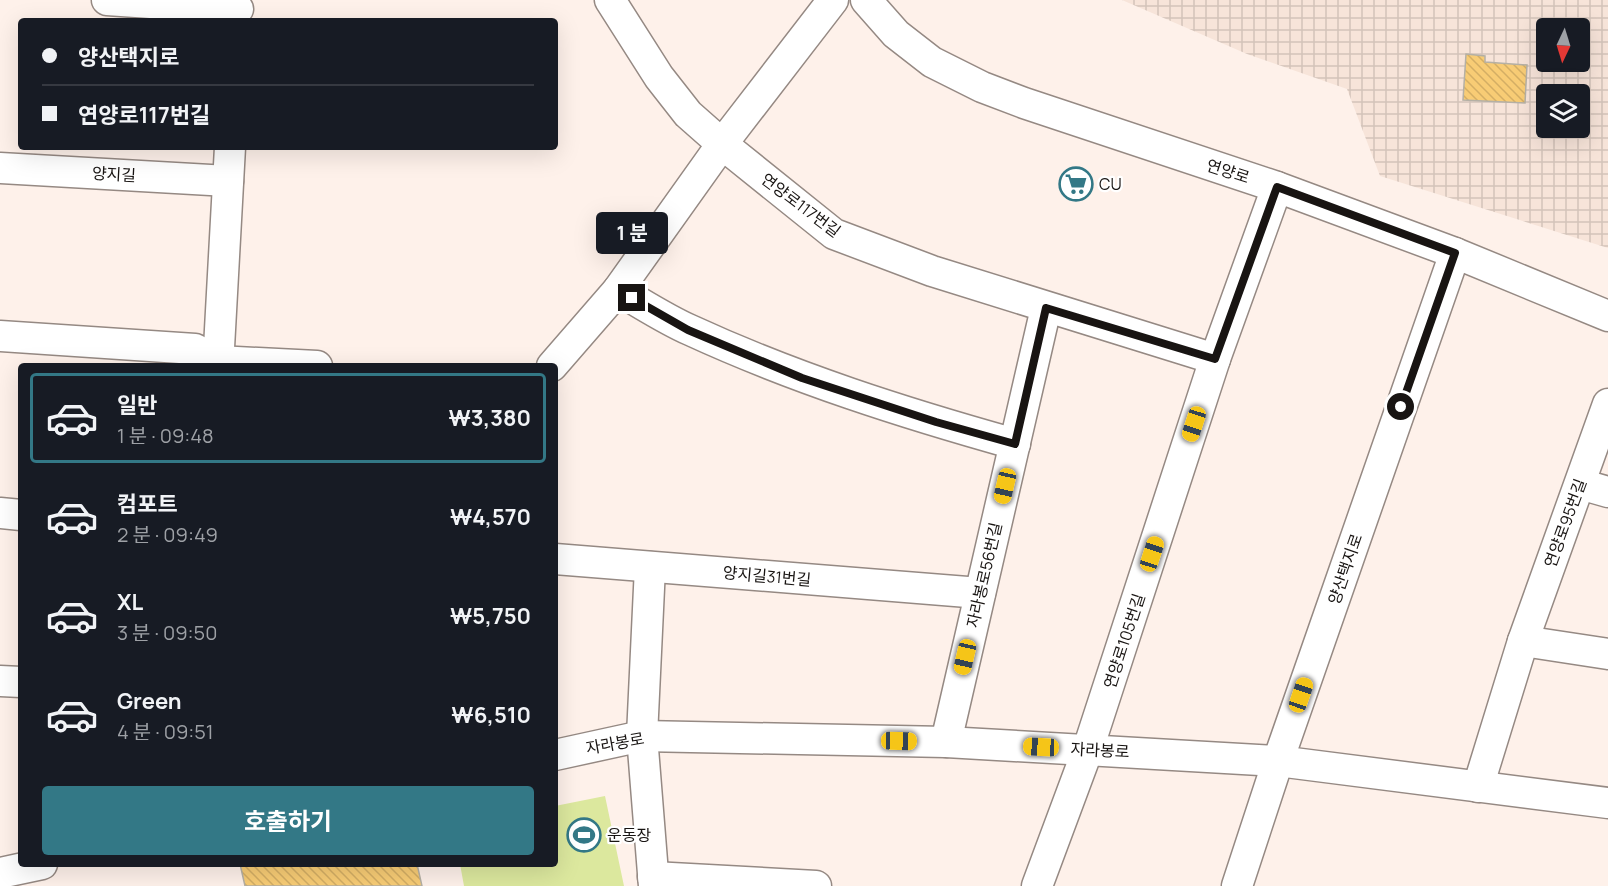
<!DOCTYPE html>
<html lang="ko">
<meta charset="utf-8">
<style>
body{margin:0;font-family:Manrope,"Noto Sans KR",sans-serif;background:#20242c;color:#f1f3f6;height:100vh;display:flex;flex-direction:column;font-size:22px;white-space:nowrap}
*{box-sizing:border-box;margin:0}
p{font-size:20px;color:#9ea1a6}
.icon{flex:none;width:33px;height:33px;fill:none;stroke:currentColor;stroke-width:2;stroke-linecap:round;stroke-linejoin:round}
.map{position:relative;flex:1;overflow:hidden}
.panel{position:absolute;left:18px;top:363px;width:540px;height:504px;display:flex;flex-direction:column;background:#171b24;border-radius:6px;box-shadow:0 6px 24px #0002}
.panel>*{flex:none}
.banner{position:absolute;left:18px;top:18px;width:540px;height:132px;border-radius:6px;box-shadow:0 6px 24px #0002;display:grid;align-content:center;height:132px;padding:0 24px;background:#171b24}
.needle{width:39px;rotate:184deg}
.tools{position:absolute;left:1536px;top:18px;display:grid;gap:12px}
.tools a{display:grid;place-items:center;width:54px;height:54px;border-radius:6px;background:#171b24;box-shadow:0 6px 24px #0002;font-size:30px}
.end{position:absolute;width:27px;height:27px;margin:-14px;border:8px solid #181412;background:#fff;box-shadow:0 0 0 3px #fff}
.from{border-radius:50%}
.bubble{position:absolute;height:42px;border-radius:6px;background:#171b24;box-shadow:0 6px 24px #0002;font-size:20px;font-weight:700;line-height:42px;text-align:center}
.car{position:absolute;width:18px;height:36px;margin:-18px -9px;border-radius:8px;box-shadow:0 0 4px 2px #0007;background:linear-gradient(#f5c518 24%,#345 0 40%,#f5c518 0 76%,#345 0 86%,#f5c518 0)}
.banner b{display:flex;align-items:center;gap:21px;height:57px;font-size:22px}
.banner b+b{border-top:2px solid #363941}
.banner i{width:15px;height:15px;background:#f1f3f6}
ul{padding:10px 0 0;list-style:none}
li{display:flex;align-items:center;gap:18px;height:90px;margin:0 12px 9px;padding:0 12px;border:3px solid transparent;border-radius:6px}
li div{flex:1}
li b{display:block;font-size:22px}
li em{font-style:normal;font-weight:700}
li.current{border-color:#337886}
li>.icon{width:54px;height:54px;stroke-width:1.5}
.cta{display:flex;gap:12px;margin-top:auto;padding:12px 24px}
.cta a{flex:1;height:69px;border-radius:6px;background:#337886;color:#fff;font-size:24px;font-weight:700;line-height:69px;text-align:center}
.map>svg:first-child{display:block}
.industrial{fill:url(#industrial-grid);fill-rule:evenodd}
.pitch{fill:#dce89e}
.building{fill:url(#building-back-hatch);stroke:#b5b0a5;stroke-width:1.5}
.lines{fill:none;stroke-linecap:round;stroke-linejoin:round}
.minor-casing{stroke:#958983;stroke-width:33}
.minor{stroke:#fff;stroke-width:30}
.route{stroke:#181412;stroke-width:8}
.labels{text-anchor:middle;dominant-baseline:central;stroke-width:4.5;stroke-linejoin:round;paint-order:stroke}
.street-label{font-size:16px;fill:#181412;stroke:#fff}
.poi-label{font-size:16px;fill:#181412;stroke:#fff;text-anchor:start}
</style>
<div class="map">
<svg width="1608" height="886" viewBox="0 0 1608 886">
<defs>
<pattern id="industrial-grid" width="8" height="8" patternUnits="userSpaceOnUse" patternTransform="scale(1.5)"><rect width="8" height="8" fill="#f7e4d9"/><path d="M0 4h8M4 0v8" fill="none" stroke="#d3c3b9"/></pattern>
<pattern id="building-back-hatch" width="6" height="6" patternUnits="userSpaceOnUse" patternTransform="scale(1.5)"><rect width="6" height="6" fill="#f8cc75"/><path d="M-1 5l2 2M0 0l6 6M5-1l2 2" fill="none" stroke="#d4ae64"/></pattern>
</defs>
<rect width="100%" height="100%" fill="#fef1ea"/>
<path class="industrial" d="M1122 0H1608V248L1380 176 1347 89 1247 54ZM1546 28H1580V62H1546ZM1546 94H1580V128H1546Z"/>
<polygon class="pitch" points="605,796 624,886 464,886 460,864 555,864 555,806"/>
<g class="building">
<polygon points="1466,54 1485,56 1485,62 1527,65 1525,103 1463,100"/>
<polygon points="240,864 417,864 422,886 245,886"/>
</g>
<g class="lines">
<defs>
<g id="minor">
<polyline points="107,0 238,9"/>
<polyline points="610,0 659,77 688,114 722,144 834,234 932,271 1215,359"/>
<polyline points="866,0 896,34 932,62 982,87 1024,103 1277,187 1455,253 1608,316"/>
<polyline points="0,168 228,181"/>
<path d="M618 290C641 303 665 319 690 330 794 378 904 413 1015 444"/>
<polyline points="0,336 195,349 218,361 317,366"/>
<polyline points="218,366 230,147"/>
<polyline points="552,366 618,290 722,144 833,0"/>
<polyline points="1580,484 1608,492"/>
<polyline points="0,513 21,515"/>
<polyline points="555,559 980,593"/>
<polyline points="650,567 642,736 654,886"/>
<polyline points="1523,641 1608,654"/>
<polyline points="0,681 21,682"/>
<polyline points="946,742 1046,308"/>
<polyline points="555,755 642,736 946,742 1278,761 1608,803"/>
<polyline points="1478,787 1523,641 1608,404"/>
<polyline points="0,873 42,864"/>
<polyline points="653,877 816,886"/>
<polyline points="1037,886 1088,749 1215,359 1277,187"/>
<polyline points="1237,886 1278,761 1455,253"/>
</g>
</defs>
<use href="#minor" class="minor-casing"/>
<use href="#minor" class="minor"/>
</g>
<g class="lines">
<polyline class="route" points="632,298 688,330 802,378 936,422 1015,444 1046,308 1215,359 1277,187 1455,253 1401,407"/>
</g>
<defs>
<symbol id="supermarket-ring" viewBox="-11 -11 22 22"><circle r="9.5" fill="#fff" stroke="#337886" stroke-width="1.5"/><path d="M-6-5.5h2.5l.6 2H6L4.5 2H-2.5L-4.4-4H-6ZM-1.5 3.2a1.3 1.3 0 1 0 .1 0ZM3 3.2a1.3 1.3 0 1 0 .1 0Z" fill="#337886"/></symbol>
<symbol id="stadium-ring" viewBox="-11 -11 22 22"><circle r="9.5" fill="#fff" stroke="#337886" stroke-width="1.5"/><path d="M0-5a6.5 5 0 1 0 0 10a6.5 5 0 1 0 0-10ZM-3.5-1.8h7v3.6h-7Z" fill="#337886"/></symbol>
</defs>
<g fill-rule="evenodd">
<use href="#supermarket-ring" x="1057" y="165" width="38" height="38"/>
<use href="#stadium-ring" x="565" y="816" width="38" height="38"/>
</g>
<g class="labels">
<g class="street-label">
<text transform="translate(1228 171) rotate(18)">연양로</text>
<text transform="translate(114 174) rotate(3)">양지길</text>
<text transform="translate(801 205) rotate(37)">연양로117번길</text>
<text transform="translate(1565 523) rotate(-70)">연양로95번길</text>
<text transform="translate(1345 569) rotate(-71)">양산택지로</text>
<text transform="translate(984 575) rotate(-77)">자라봉로56번길</text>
<text transform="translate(767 576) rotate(5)">양지길31번길</text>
<text transform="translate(1124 641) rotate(-72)">연양로105번길</text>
<text transform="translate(615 743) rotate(-10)">자라봉로</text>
<text transform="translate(1100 750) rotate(3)">자라봉로</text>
</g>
<g class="poi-label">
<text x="1099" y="184">CU</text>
<text x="607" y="835">운동장</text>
</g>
</g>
</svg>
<div class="tools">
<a><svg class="needle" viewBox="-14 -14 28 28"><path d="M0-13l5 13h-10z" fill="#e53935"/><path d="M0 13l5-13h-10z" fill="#9ea1a6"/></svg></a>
<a><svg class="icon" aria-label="layers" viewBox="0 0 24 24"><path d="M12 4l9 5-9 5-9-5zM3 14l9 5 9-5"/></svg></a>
</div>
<i class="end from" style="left:1401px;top:407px"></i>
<i class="end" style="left:632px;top:298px"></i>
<div class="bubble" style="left:596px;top:212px;width:72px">1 분</div>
<i class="car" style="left:1194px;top:424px;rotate:198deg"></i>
<i class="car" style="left:1005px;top:486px;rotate:193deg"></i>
<i class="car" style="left:1152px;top:554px;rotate:18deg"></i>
<i class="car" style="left:965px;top:657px;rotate:193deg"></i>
<i class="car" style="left:1301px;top:695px;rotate:19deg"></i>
<i class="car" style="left:899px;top:741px;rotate:91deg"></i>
<i class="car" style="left:1041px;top:747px;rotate:273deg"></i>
<div class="banner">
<b><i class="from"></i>양산택지로</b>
<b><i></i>연양로117번길</b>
</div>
<section class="panel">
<ul>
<li class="current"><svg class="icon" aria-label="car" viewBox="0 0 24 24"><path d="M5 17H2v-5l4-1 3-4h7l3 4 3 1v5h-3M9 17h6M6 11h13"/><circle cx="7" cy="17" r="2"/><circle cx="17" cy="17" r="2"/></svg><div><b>일반</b><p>1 분 · 09:48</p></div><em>₩3,380</em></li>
<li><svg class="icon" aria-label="car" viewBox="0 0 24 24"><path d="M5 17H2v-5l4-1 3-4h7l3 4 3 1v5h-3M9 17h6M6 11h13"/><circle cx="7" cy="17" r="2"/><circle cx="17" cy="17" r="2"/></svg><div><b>컴포트</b><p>2 분 · 09:49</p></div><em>₩4,570</em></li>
<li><svg class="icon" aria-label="car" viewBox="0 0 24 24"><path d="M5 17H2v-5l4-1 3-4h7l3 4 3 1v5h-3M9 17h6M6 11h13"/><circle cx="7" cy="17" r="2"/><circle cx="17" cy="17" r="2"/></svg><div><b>XL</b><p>3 분 · 09:50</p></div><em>₩5,750</em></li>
<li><svg class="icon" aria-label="car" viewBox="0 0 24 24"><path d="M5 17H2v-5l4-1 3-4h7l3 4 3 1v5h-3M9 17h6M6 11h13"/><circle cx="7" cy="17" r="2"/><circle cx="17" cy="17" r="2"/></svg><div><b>Green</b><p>4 분 · 09:51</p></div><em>₩6,510</em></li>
</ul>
<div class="cta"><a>호출하기</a></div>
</section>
</div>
